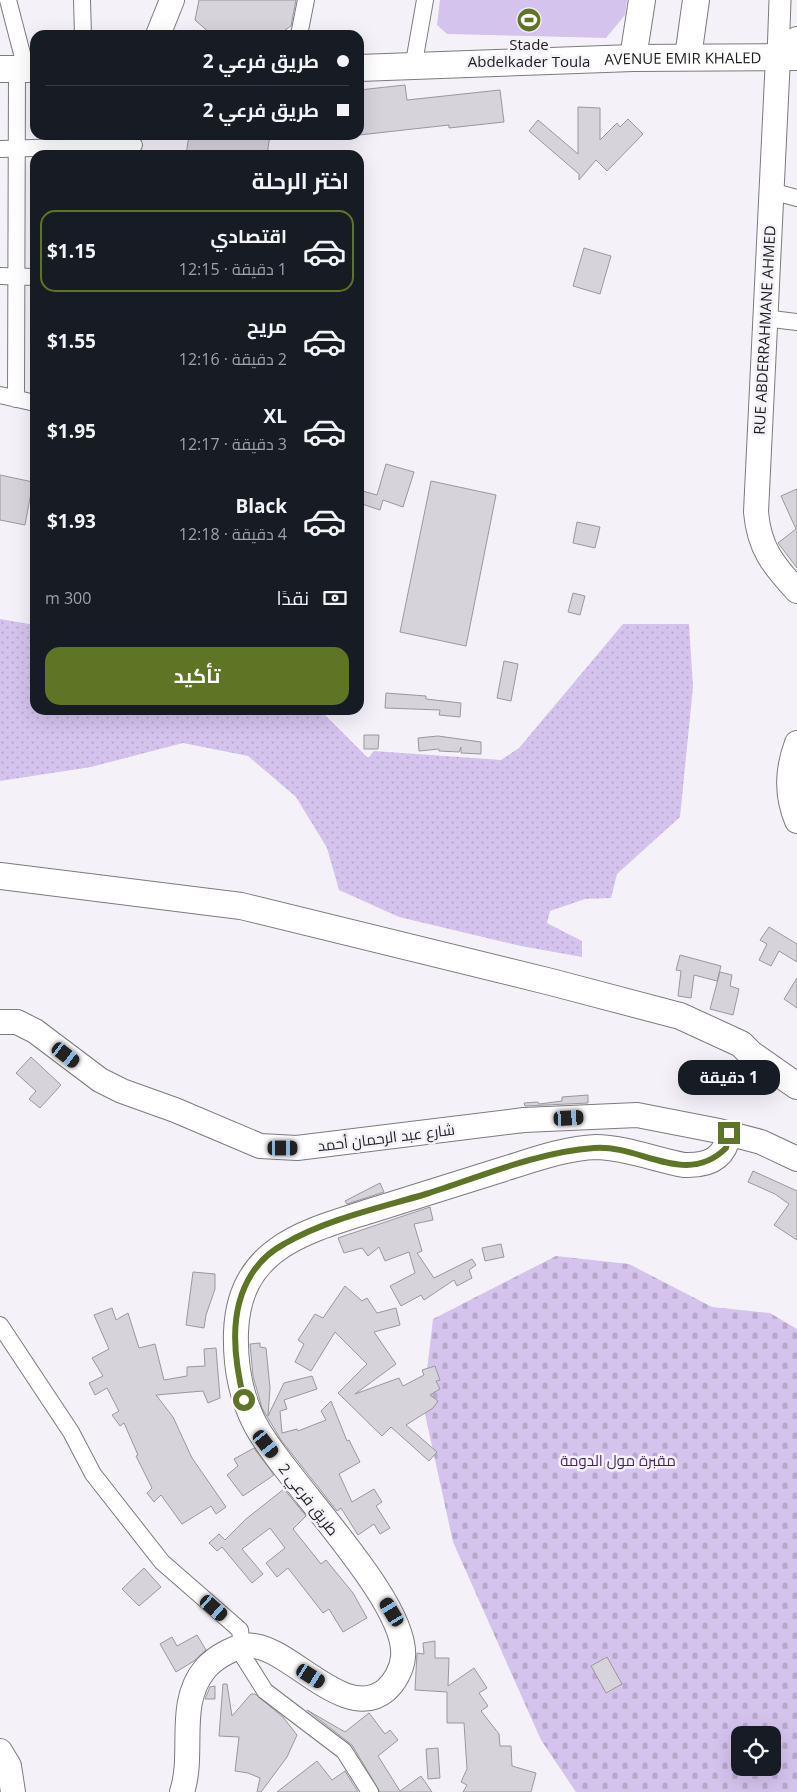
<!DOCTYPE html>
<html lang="ar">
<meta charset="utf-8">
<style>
body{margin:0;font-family:"Open Sans",Cairo,sans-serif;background:#242831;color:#f1f3f6;direction:rtl;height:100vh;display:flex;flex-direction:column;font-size:19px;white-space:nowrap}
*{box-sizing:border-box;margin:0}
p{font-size:16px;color:#9ea1a6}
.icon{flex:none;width:28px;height:28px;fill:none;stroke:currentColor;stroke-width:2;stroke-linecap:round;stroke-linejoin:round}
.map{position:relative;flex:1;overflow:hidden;direction:ltr}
.drawer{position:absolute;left:30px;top:150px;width:334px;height:565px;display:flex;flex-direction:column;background:#171b24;border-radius:15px;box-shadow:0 5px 20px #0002;direction:rtl}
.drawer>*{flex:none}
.guide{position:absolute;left:30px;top:30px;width:334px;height:110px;border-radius:15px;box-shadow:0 5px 20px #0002;direction:rtl;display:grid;align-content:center;height:110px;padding:0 15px;background:#171b24}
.controls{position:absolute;left:731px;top:1726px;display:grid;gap:10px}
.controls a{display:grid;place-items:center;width:50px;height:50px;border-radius:10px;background:#171b24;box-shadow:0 5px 20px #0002;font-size:25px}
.end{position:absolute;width:22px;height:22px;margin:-11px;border:6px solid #5e7526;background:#fff;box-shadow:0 0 0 2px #fff}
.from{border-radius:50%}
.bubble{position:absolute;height:35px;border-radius:15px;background:#171b24;box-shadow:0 5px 20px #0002;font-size:16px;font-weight:700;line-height:35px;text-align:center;direction:rtl}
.car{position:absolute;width:15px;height:30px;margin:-15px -8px;border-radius:6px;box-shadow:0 0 4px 1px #0007;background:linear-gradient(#222 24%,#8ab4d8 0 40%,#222 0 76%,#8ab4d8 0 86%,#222 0)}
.guide b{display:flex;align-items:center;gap:18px;height:48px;font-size:19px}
.guide b+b{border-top:1px solid #363941}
.guide i{width:12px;height:12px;background:#f1f3f6}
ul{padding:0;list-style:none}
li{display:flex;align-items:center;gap:15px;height:82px;margin:0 10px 8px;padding:0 5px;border:2px solid transparent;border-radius:15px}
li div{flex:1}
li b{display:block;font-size:19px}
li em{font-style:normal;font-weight:700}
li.selected{border-color:#5e7526}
li>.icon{width:45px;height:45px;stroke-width:1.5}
h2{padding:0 15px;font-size:22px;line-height:60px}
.pay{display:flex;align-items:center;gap:12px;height:55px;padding:0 15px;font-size:19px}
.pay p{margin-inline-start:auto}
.primary-button{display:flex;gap:10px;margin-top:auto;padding:10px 15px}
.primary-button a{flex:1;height:58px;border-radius:15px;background:#5e7526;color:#fff;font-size:20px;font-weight:700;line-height:58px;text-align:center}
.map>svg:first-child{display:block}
.grass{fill:url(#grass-dots)}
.cemetery{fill:url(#cemetery-stones);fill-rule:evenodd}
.garden{fill:#d4c3ed}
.building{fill:#d6d4da;stroke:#9a979d}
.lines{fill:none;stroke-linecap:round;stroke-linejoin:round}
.minor-casing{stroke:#7c7a7f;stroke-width:18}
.tertiary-casing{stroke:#7c7a7f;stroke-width:23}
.secondary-casing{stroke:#7c7a7f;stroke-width:26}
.primary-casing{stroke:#7c7a7f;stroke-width:28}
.minor{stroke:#fff;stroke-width:16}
.tertiary{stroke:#fff;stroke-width:21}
.secondary{stroke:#fff;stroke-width:24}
.primary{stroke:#fff;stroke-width:26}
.route{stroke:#5e7526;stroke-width:6}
.labels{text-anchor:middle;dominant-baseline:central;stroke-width:5;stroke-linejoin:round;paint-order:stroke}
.poi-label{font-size:15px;fill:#1d1c1e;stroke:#f4f2f8}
.street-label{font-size:15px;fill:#1d1c1e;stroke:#f4f2f8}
.park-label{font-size:15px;fill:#47266a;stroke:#f4f2f8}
</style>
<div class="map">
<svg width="797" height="1792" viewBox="0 0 797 1792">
<defs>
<pattern id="grass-dots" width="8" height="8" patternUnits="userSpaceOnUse" patternTransform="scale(1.25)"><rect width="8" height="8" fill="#d4c3ed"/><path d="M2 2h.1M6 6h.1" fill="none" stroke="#b6a7cb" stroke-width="1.8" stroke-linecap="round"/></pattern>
<pattern id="cemetery-stones" width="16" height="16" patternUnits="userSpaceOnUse" patternTransform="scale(1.25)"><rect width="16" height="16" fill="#d4c3ed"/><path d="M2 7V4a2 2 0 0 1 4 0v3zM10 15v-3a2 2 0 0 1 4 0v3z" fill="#b6a7cb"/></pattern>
</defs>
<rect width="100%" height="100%" fill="#f4f2f8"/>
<polygon class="grass" points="0,619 35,625 35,710 320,710 368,758 374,751 501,760 519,748 623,624 689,624 693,687 680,817 617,874 611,898 585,899 550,911 547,923 582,941 582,957 521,946 399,917 339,890 327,848 296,797 248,756 183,743 91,767 0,781"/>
<path class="cemetery" d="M556 1256 629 1264 712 1307 770 1313 797 1329V1792H576L541 1740 453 1542 423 1405 433 1319ZM740 1735H772V1768H740Z"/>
<polygon class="garden" points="440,0 627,0 625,15 606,38 447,34 437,25"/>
<g class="building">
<polygon points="199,0 296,0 291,26 278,35 211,34 195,20"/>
<polygon points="405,85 407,100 500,90 504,122 449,128 449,125 359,135 359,90"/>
<polygon points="578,107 600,108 600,140 617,123 620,127 628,119 643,134 607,171 596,160 579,180 579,174 529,131 538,120 578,154"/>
<polygon points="189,135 270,135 267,155 186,155"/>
<polygon points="584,248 611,256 600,294 573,286"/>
<polygon points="386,464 414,472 403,507 383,500 380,510 359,503 359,490 377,495"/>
<polygon points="0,475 33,482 25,525 0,520"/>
<polygon points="431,481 496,495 466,646 400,632"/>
<polygon points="797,489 797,568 778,543 796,529 781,496"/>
<polygon points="577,522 600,527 595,548 573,543"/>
<polygon points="573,593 585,596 580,615 568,612"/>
<polygon points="504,661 518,664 511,701 497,698"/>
<polygon points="386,693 426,696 426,699 461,703 460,717 439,715 440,710 385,708"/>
<polygon points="364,735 379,735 378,749 364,749"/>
<polygon points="438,736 481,742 481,754 461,753 461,747 459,752 439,751 439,749 419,751 418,738"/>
<polygon points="769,927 797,944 797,962 779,951 771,966 759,960 767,944 760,940"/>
<polygon points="680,955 721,966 717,981 694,975 691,998 678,996 681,971 676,970"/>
<polygon points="720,972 732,975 730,986 739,989 733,1015 710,1009"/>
<polygon points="797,978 797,1008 784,999"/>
<polygon points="31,1057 61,1085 40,1108 29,1099 36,1091 16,1073"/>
<polygon points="588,1095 588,1103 525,1106 524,1103 538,1102 539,1104 562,1101 562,1097"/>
<polygon points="753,1171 797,1191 797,1240 774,1225 789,1204 775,1194 748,1182"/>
<polygon points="380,1183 384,1192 347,1204 345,1201"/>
<polygon points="430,1207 433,1220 414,1224 422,1251 417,1253 434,1278 472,1259 476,1265 469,1270 472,1278 457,1286 454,1280 424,1300 421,1295 401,1306 390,1286 415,1273 409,1252 385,1261 379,1247 368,1256 362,1248 344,1253 338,1238"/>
<polygon points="501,1244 504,1257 485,1261 482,1248"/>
<polygon points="193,1272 215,1274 215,1289 206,1315 204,1328 186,1325"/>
<polygon points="345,1286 362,1301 367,1298 377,1313 396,1308 400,1325 374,1332 396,1364 355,1394 399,1378 403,1386 424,1375 422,1370 435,1366 440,1380 436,1381 440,1389 430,1395 438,1401 433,1408 406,1425 437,1452 429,1461 391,1427 382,1436 338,1393 367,1364 335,1332 311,1371 295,1362 304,1344 298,1340 315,1314 323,1318"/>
<polygon points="112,1308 116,1320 128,1313 139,1348 155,1344 164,1380 187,1376 187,1367 205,1366 204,1349 216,1348 220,1398 208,1403 203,1391 156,1395 173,1417 192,1458 226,1507 216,1514 211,1506 182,1524 161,1495 154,1502 147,1493 152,1488 136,1456 138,1455 124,1423 120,1426 112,1415 119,1411 107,1388 95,1395 89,1383 103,1376 92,1358 109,1349 94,1315"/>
<polygon points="260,1343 260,1347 266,1348 270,1388 268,1416 284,1383 312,1376 317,1389 284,1400 287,1409 280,1411 282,1433 297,1429 298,1431 326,1420 321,1411 331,1401 347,1441 349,1440 360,1462 339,1474 352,1502 374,1489 382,1502 376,1506 390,1528 380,1534 374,1524 358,1535 341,1508 337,1511 281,1440 262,1408 253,1376 250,1344"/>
<polygon points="254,1448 274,1475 243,1496 227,1475 238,1466 234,1459"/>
<polygon points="284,1489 306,1516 293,1529 321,1564 326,1560 353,1593 367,1618 343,1632 329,1609 323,1613 288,1568 277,1577 266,1563 285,1548 270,1528 242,1549 263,1574 252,1583 222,1547 217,1551 209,1543 219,1534 225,1540 246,1519"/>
<polygon points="144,1568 161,1587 139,1606 122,1589"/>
<polygon points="197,1635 206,1650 194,1661 176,1672 160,1644 172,1637 177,1646"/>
<polygon points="435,1641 435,1658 449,1658 448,1686 474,1668 487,1688 479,1693 488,1706 481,1711 499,1734 500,1746 511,1746 512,1766 536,1773 531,1792 463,1792 467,1785 461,1782 467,1769 464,1723 447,1723 447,1692 415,1690 417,1653 424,1654 423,1643"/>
<polygon points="607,1657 622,1684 606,1693 591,1666"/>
<polygon points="223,1684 227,1684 232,1716 251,1694 255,1694 283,1717 297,1735 287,1757 261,1792 257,1792 260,1778 248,1773 235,1771 239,1737 219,1736"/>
<polygon points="215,1686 215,1699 205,1699 210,1687"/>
<polygon points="307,1710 345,1732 369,1713 385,1734 390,1730 398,1740 378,1756 400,1791 421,1776 432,1792 380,1792 352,1745"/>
<polygon points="438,1748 440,1778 428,1779 426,1749"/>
<polygon points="317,1761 332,1780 345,1771 358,1792 277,1792"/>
</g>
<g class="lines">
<defs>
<g id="minor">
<polyline points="8,0 26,69"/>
<polyline points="82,0 83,35"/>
<polyline points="299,35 306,0"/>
<polyline points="413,68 425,0"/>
<polyline points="0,149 134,145"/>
<polyline points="771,191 797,198"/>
<polyline points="0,276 35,277"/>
<polyline points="764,318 797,322"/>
<polyline points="0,395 35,403"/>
<polyline points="16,399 17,69"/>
<polyline points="0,1325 71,1432 93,1474 162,1562 240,1630 243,1656 265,1691 344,1751 370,1792"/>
</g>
<polyline id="tertiary" points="778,57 780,0"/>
<g id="secondary">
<polyline points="158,35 172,0"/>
<path d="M797 39 778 57 756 512C759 548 773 565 797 591"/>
<path d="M797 743C787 770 786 794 797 821"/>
<polyline points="0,1022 17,1022 35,1031 100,1080 122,1091 175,1110 260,1146 297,1148 524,1120 637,1115 719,1131 761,1142 797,1159"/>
<polyline points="0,1751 9,1766 13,1792"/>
<path d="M182 1792C195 1752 176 1704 205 1669 215 1657 239 1643 255 1646 294 1652 347 1723 386 1690 395 1682 402 1669 403 1657 409 1601 284 1479 255 1424 240 1395 235 1364 236 1332 239 1248 304 1232 370 1211 415 1197 459 1183 504 1169 533 1160 566 1148 596 1147 623 1147 657 1160 684 1165 708 1166 725 1159 729 1133"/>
</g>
<g id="primary">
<polyline points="688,57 696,0"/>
<polyline points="633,58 642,0"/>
<path id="s1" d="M359 68 633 58 797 57"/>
<polyline points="0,69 35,69"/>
<polyline points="0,876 241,906 551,982 680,1016 741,1044 751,1054 797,1086"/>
</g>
</defs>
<use href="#minor" class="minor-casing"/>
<use href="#tertiary" class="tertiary-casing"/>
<use href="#secondary" class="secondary-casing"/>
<use href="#primary" class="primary-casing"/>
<use href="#minor" class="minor"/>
<use href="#tertiary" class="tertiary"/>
<use href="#secondary" class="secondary"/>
<use href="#primary" class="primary"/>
</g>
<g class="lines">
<path class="route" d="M244 1400C234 1359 228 1312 251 1275 259 1262 271 1251 284 1244 327 1219 379 1208 426 1194 480 1177 537 1152 594 1148 640 1144 686 1188 726 1148L729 1133"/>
</g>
<defs>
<symbol id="stadium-disc" viewBox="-11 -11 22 22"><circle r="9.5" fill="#5e7526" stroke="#f4f2f8"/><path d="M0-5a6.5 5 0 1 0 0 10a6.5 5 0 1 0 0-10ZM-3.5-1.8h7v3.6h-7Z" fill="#fff"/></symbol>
</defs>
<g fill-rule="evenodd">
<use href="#stadium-disc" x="515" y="6" width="28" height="28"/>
</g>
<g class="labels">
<g class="poi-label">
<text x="529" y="44">Stade<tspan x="529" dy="17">Abdelkader Toula</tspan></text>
</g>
<g class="street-label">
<text stroke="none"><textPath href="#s1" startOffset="324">AVENUE EMIR KHALED</textPath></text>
<text transform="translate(764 330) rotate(-87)">RUE ABDERRAHMANE AHMED</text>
<text transform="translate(386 1137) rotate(-7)">شارع عبد الرحمان أحمد</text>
<text transform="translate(309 1499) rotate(52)">طريق فرعي 2</text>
</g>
<g class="park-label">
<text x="618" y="1460">مقبرة مول الدومة</text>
</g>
</g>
</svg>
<div class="controls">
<a><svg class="icon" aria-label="locate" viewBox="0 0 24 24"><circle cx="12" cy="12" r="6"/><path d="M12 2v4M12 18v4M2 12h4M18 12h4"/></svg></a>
</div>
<i class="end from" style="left:244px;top:1400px"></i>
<i class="end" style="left:729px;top:1133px"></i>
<div class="bubble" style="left:678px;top:1060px;width:102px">1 دقيقة</div>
<i class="car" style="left:66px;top:1055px;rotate:128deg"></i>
<i class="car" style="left:569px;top:1118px;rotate:87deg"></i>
<i class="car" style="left:283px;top:1148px;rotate:90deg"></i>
<i class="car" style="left:266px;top:1444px;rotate:142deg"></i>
<i class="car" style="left:214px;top:1608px;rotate:131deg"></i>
<i class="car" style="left:392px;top:1612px;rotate:329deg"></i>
<i class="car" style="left:311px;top:1676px;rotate:122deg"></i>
<div class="guide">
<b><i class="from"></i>طريق فرعي 2</b>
<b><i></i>طريق فرعي 2</b>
</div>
<section class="drawer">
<h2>اختر الرحلة</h2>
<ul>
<li class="selected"><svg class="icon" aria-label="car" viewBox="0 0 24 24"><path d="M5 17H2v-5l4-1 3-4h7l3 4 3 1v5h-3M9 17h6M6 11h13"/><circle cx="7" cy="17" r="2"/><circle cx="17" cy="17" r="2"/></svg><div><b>اقتصادي</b><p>1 دقيقة · 12:15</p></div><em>$1.15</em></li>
<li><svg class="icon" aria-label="car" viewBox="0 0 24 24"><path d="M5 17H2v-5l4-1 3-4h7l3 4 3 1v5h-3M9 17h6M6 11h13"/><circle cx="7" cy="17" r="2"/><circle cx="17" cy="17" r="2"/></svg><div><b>مريح</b><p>2 دقيقة · 12:16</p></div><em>$1.55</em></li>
<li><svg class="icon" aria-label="car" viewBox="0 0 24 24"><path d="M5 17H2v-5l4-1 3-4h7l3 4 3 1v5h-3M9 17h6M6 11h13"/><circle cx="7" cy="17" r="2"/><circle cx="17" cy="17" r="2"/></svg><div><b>XL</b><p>3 دقيقة · 12:17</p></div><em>$1.95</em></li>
<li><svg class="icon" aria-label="car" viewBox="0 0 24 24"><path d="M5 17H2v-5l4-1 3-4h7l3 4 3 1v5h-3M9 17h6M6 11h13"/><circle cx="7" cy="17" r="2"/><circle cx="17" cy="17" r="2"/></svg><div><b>Black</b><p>4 دقيقة · 12:18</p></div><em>$1.93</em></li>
</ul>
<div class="pay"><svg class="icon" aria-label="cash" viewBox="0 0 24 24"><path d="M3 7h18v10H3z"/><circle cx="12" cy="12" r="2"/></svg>نقدًا<p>300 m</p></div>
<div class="primary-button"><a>تأكيد</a></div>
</section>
</div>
